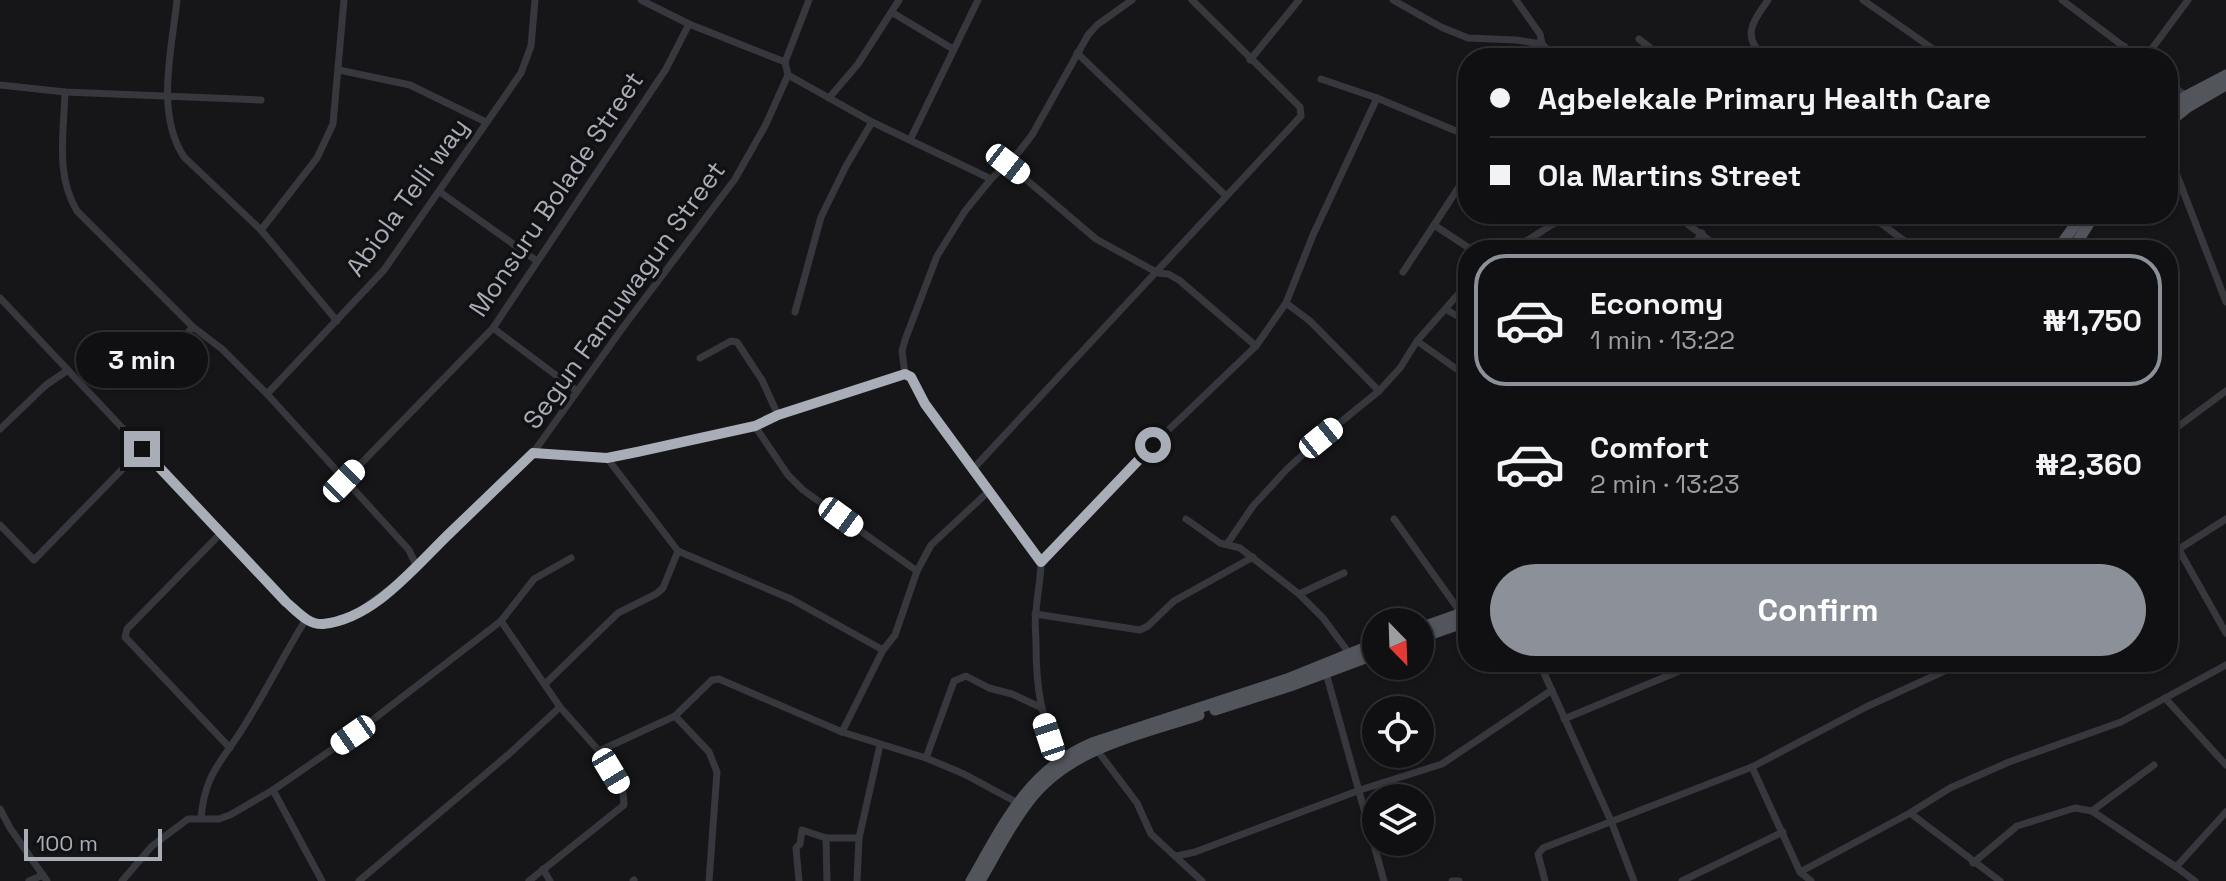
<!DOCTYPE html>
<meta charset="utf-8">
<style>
body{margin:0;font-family:"Space Grotesk",sans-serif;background:#1e1e20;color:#f1f3f6;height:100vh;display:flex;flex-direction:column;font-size:30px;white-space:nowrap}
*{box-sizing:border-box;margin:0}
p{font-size:26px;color:#9c9d9f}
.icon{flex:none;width:44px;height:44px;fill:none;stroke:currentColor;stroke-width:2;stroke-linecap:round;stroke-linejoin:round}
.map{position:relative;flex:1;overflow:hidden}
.panel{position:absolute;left:1458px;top:240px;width:720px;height:432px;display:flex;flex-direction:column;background:#101012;border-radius:32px;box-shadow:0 2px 6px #0004,0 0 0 2px #303032}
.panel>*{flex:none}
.banner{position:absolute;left:1458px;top:48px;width:720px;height:176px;border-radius:32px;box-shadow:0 2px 6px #0004,0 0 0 2px #303032;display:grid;align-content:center;height:176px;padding:0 32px;background:#101012}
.needle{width:52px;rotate:157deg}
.fabs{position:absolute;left:1362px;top:608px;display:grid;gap:16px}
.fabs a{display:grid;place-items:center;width:72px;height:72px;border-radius:50%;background:#101012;box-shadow:0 2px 6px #0004,0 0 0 2px #303032;font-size:40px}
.scale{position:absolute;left:24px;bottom:20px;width:138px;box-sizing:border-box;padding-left:8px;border:4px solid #a8adb8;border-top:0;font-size:22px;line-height:28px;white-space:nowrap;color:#a8adb8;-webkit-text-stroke:6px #111113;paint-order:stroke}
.end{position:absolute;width:36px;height:36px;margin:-18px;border:10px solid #a8adb8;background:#111;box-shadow:0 0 0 4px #111}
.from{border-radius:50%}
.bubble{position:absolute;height:56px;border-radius:28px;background:#101012;box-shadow:0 2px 6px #0004,0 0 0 2px #303032;font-size:26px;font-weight:600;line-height:56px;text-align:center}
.car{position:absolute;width:24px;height:48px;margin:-24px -12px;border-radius:10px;box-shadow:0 0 6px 2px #0007;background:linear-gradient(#fff 24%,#345 0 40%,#fff 0 76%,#345 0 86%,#fff 0)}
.banner b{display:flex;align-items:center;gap:28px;height:76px;font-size:30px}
.banner b+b{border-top:2px solid #303032}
.banner i{width:20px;height:20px;background:#f1f3f6}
ul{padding:14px 0 0;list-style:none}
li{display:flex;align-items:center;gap:24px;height:132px;margin:0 16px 12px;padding:0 16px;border:4px solid transparent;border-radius:32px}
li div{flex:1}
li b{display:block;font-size:30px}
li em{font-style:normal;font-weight:600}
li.selected{border-color:#8c9099}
li>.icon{width:72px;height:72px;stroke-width:1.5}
.action{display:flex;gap:16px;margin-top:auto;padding:16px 32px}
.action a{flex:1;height:92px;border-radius:48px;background:#8c9099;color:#fff;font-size:32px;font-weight:600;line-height:92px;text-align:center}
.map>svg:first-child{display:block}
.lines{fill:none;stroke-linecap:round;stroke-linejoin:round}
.street{stroke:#37383d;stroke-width:7}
.primary{stroke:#53555c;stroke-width:11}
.route{stroke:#a8adb8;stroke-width:10}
.labels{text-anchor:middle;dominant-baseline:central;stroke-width:7;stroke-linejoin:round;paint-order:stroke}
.street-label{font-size:26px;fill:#a8adb8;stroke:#111113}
</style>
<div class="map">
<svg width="2226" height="881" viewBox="0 0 2226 881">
<rect width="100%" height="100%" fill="#161618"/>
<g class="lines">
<g class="street">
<path d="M177 0C172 49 155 113 184 157L261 230 337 321"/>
<polyline points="641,0 689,24 785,62"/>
<polyline points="1393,0 1441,27 1468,38 1516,40 1542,44 1555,58"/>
<polyline points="1516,0 1540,34 1542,44"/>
<polyline points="1863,0 1946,58"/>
<polyline points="2062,0 2139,58"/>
<polyline points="893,13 953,49"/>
<polyline points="1639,39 1663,58"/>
<polyline points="1077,53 1226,196"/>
<path d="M1766 58C1740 37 1753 22 1768 0"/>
<polyline points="2116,58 2124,46"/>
<polyline points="2145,58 2188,0"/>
<polyline points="1250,60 1299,0"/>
<polyline points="339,70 410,85 486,122"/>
<polyline points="788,75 872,122 991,179"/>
<polyline points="1321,79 1377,98 1468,136"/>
<polyline points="2168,82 2186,96"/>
<polyline points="0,85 65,92 261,100"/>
<path d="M65 92C64 132 55 175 77 211L193 327 222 349 267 394 409 550 416 565"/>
<polyline points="829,98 858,64 899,0"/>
<polyline points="911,138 978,0"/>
<polyline points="2168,152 2226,302"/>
<polyline points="1008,164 1096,239 1158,273 1168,274 1179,280 1256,346"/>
<polyline points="1468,173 1434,225 1472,250"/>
<polyline points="440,192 537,261"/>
<polyline points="1674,214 1722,250"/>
<polyline points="1868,214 1917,250"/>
<path d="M1966 214C1981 225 1987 225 2002 214"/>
<polyline points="261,230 317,158 333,124 344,0"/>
<polyline points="2081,234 2089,250"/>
<polyline points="1512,250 1569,214"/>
<polyline points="1690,250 1702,233"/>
<polyline points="1403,272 1434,225"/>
<polyline points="0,298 286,602 312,623 323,624 357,613 399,582 533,453 624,326 735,179 765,126 788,75 785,62 809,0"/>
<polyline points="1286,303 1310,321 1379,391"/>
<polyline points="1447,310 1468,322"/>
<polyline points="795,312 821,217 846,166 872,122"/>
<polyline points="493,328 577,391"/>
<polyline points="1417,341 1468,377"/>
<polyline points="700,358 731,341 737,342 762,380 778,415"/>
<polyline points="156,366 193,327"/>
<polyline points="267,394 384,270 521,73 531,46 535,0"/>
<polyline points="755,426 788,475 803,490 917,571"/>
<polyline points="0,429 46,385 68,370"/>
<polyline points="2168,434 2226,391"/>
<polyline points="533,453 607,458 755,426 778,415 905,374"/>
<polyline points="607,458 678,551 791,599 883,650"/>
<polyline points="973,469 1301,116 1300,107 1192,0"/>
<polyline points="344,481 493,328 666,69 689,24"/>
<polyline points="1186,519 1220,543 1240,548 1299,594 1323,618 1349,653"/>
<polyline points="1394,519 1461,613"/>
<polyline points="0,525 34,560 142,449"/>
<polyline points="221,533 127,629 125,637 230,748"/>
<polyline points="1227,544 1253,506 1287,469 1321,438 1379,391 1400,368 1417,341 1468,283"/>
<polyline points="2179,550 2226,633"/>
<polyline points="2168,556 2226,519"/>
<polyline points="1041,562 1132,465 1256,346 1286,303 1313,235 1377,98"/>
<polyline points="1299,594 1344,573"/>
<polyline points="1035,614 1140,630 1148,626 1174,601 1253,557"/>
<polyline points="501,621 560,707 599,751 675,716 712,680 719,679 842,732 926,758 964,774 1016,802"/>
<polyline points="1539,662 1611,821 1634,881"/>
<polyline points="1326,673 1384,881"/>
<polyline points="545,684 618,613 656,594 663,588 678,551"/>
<polyline points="2165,698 2226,765"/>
<polyline points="675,716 709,752 717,772 709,881"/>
<polyline points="1564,719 1701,662"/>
<polyline points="842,732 883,650 895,635 917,571 931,545 989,491"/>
<polyline points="1097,750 1137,803 1151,834 1202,881"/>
<path d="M1062 757C1040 721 1036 685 1036 643 1036 633 1034 622 1036 612 1037 595 1041 579 1041 562L925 404 911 377 905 374 902 351 905 340 937 256 965 211 991 179 1018 153 1032 135 1088 35 1097 25 1132 0"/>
<polyline points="926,758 954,681 966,676 989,688 1012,694 1040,707"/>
<polyline points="1752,767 1800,872 1811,881"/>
<polyline points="273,790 322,881"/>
<polyline points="0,809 10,828 47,881"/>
<polyline points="2092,811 2154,765"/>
<polyline points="1910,813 2000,881"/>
<path d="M201 818C205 771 224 760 246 723 267 689 285 653 306 619"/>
<polyline points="826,838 827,881"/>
<polyline points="1177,856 1195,852 1360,790 1442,764 1552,690"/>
<polyline points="1973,863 2017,826 2075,808 2092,811 2176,867 2226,812"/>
<polyline points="2176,867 2195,881"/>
<polyline points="543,869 550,881"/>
<polyline points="1800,872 1910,813 1950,788 2009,762 2121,722 2226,665"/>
<polyline points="29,881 43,875"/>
<polyline points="122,881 152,846 188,819 219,819 230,815 273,790 353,735 501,621 534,579 571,558"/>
<polyline points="359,881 509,754 560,707"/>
<polyline points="529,881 624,805 623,791 599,751"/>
<polyline points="633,881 634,880"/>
<polyline points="799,881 796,848 800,844 802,830 826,838 859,838"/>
<polyline points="857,881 859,838 880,745"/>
<polyline points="1452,881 1459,881"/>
<polyline points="1545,881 1538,854 1543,848 1752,767 1866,707 1964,662"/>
<polyline points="1682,881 1783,832"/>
</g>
<g class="primary">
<polyline points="2168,111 2186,96 2226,75"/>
<polyline points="2168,123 2188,107 2226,85"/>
<polyline points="2057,250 2083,214"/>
<polyline points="2072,250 2095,214"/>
<polyline points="1420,628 1468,611"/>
<polyline points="1420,638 1468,621"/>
<polyline points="1215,710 1290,686 1376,654"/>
<path d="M971 881C1004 824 1028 770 1092 743L1287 679 1376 643"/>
<path d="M980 881C996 854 1010 825 1029 801 1069 748 1139 735 1199 715"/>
</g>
</g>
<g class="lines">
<path class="route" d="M142 449 286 602C297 611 308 625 323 624 375 619 417 564 452 531 479 505 506 479 533 453L607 458 637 452 755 426 778 415 905 374 911 377 925 404 1041 562 1153 445"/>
</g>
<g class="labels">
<g class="street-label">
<text transform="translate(556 194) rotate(-56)">Monsuru Bolade Street</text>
<text transform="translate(407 197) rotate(-54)">Abiola Telli way</text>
<text transform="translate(624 295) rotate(-54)">Segun Famuwagun Street</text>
</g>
</g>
</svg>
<div class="fabs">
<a><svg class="needle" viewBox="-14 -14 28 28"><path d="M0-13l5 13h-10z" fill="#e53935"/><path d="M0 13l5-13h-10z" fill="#9c9d9f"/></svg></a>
<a><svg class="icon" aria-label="locate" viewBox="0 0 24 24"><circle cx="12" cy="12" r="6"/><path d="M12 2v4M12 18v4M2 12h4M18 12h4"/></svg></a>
<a><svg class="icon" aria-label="layers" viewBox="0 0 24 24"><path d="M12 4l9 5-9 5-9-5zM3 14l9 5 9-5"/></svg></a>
</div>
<div class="scale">100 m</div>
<i class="end from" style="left:1153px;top:445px"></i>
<i class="end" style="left:142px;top:449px"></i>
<div class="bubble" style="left:76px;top:332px;width:132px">3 min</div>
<i class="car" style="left:1008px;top:164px;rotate:128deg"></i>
<i class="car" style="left:1321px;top:438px;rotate:51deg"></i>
<i class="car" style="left:344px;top:481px;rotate:44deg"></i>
<i class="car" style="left:841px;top:517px;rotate:126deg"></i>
<i class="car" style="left:353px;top:735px;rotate:235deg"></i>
<i class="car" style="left:1049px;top:737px;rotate:342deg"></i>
<i class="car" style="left:611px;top:771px;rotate:149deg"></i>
<div class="banner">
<b><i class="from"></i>Agbelekale Primary Health Care</b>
<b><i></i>Ola Martins Street</b>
</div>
<section class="panel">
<ul>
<li class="selected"><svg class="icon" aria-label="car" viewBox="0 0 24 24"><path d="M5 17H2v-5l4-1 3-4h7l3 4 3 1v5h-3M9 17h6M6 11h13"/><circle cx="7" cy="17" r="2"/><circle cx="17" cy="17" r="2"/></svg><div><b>Economy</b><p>1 min · 13:22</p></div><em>₦1,750</em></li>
<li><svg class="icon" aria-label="car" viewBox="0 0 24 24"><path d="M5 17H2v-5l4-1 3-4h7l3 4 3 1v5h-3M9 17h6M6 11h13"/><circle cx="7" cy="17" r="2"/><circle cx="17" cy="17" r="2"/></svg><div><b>Comfort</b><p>2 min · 13:23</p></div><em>₦2,360</em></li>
</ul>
<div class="action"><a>Confirm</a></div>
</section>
</div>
